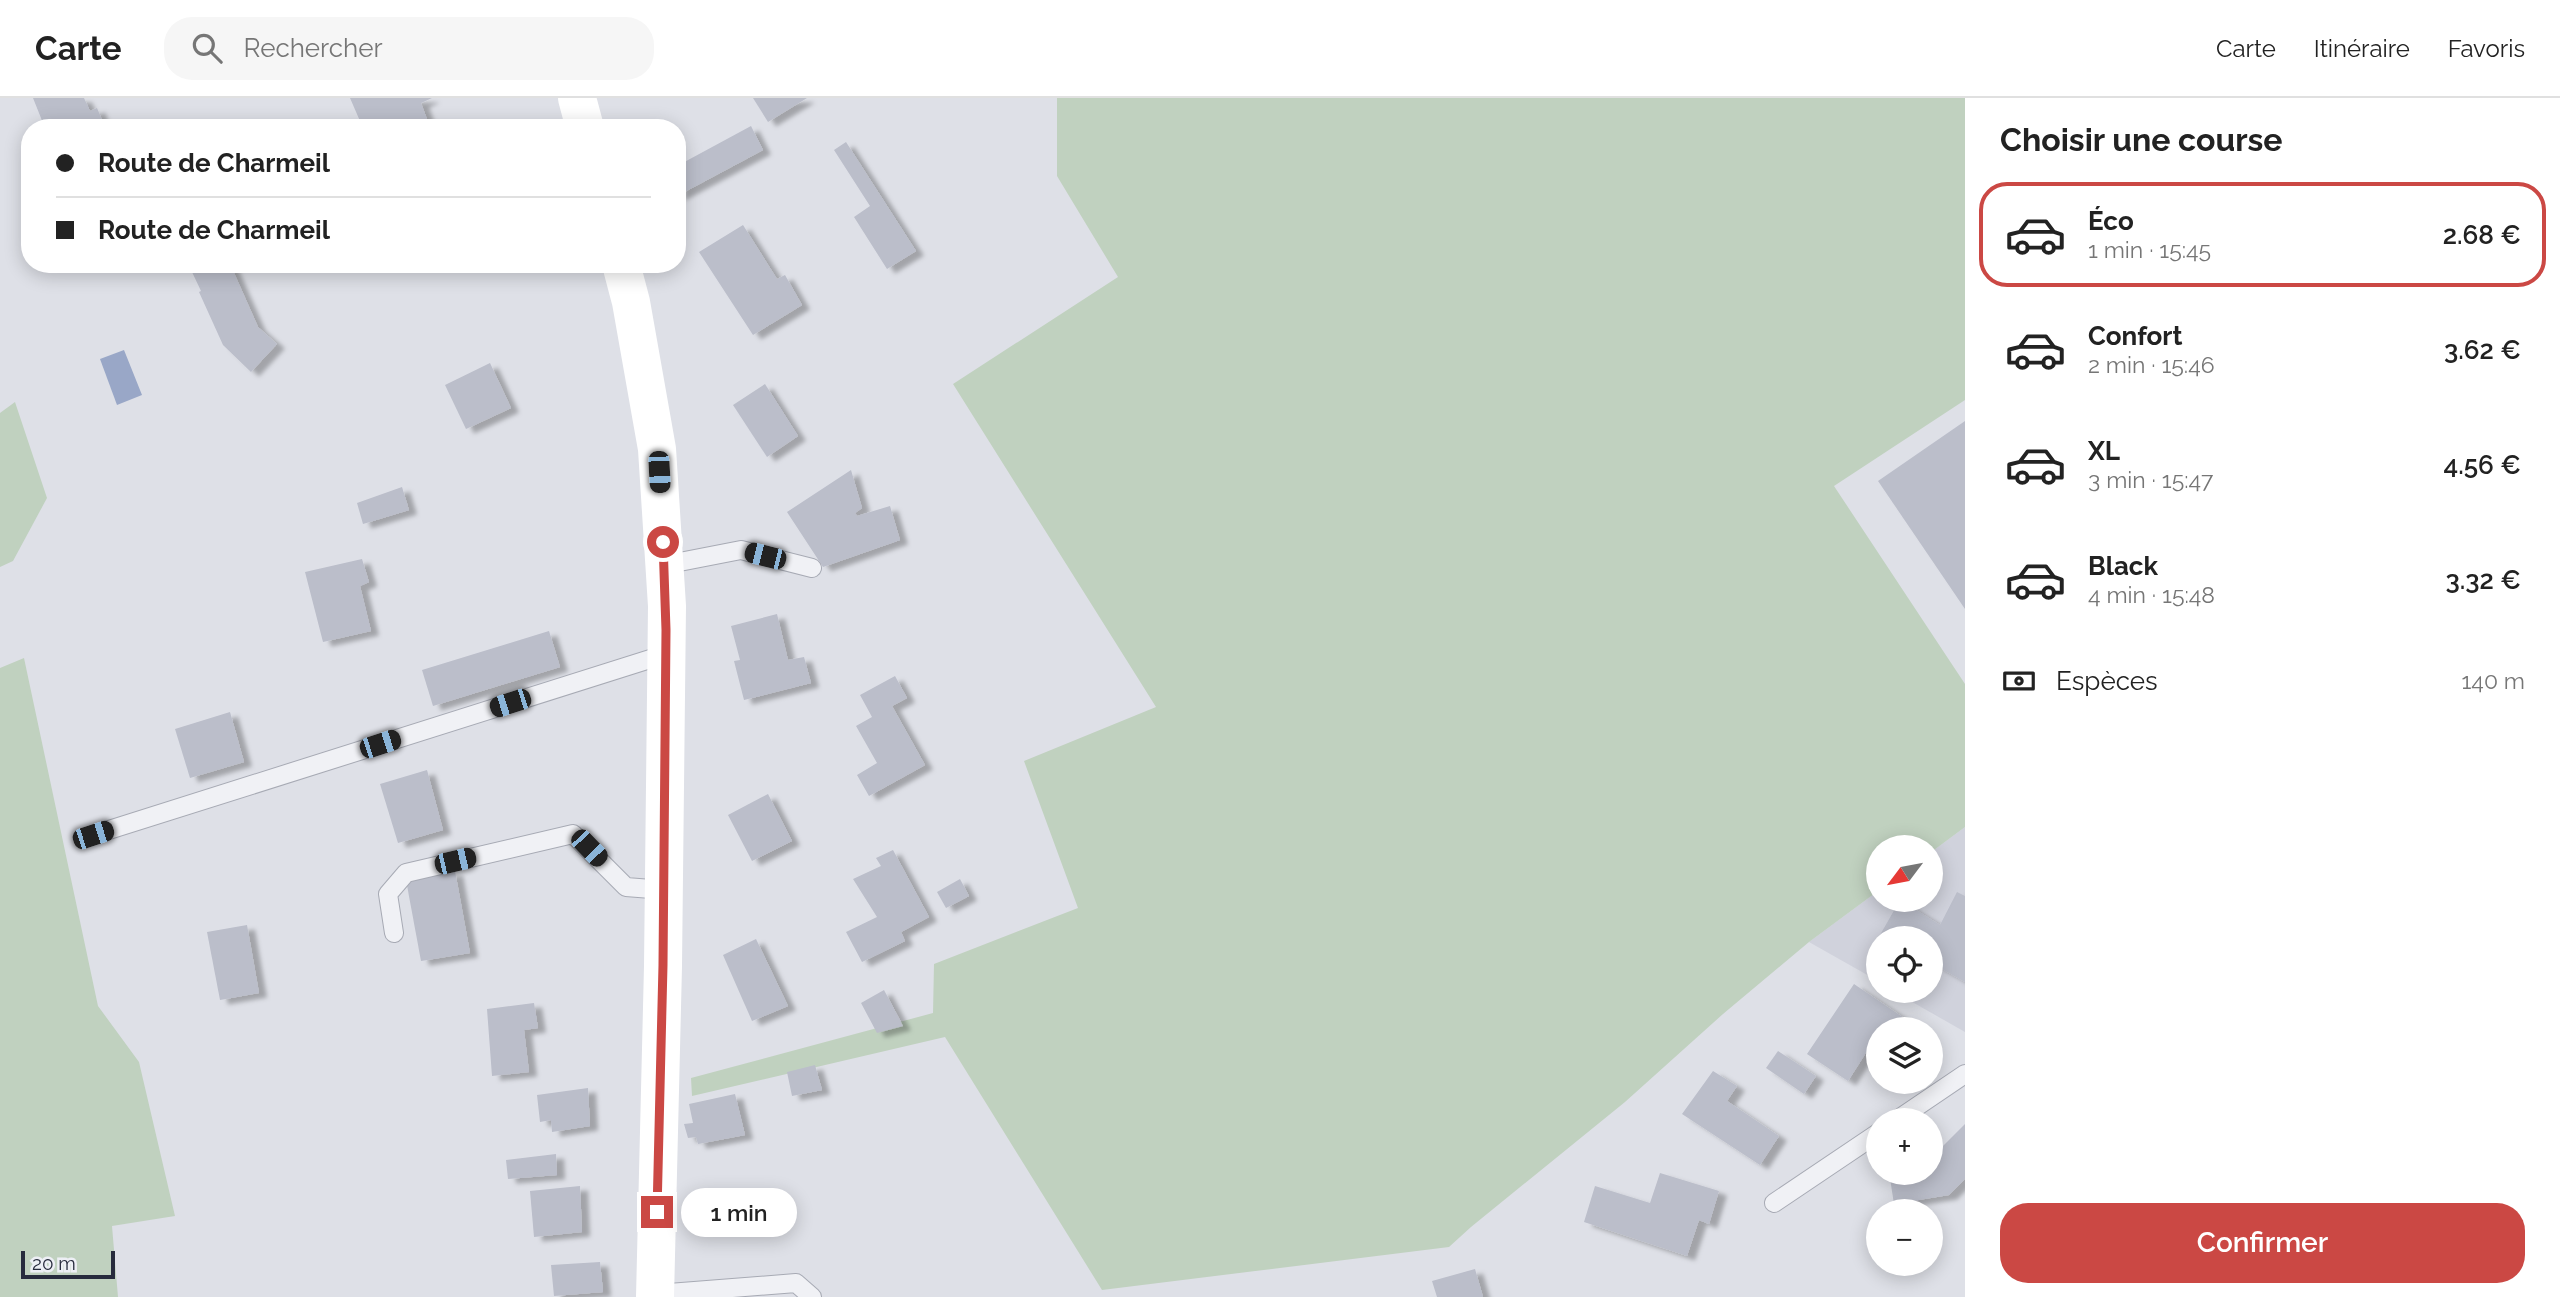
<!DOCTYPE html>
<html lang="fr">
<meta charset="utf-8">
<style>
body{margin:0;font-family:Raleway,sans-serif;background:#f6f6f6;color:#222;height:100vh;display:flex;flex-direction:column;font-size:26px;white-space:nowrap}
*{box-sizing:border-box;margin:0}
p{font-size:23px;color:#767676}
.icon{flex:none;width:38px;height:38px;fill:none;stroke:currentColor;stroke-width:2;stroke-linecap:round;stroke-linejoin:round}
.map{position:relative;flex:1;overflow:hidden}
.details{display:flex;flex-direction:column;background:#fff;width:595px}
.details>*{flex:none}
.hud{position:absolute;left:21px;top:21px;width:665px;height:154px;border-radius:28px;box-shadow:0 4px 18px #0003;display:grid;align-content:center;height:154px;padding:0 35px;background:#fff}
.needle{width:46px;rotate:238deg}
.controls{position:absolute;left:1866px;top:737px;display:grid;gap:14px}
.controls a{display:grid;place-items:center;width:77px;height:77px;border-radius:50%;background:#fff;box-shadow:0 4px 18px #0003;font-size:35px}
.scale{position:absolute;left:21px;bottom:18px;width:94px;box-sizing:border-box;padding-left:7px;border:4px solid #272b3d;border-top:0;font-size:19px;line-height:24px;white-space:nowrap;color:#272b3d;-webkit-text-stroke:5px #edeff5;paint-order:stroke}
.end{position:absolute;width:32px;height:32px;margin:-16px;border:9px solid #cb4844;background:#fff;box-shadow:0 0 0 4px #fff}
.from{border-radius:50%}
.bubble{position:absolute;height:49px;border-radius:24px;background:#fff;box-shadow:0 4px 18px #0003;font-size:23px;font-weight:600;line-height:49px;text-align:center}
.car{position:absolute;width:21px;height:42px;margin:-21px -10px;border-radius:9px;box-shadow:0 0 5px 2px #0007;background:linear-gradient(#222 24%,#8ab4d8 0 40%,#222 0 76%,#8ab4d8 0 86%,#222 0)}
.hud b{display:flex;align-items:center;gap:24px;height:66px;font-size:26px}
.hud b+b{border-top:2px solid #e0e0e0}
.hud i{width:18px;height:18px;background:#222}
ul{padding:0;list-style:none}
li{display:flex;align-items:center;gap:21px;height:105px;margin:0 14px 10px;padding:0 21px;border:4px solid transparent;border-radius:28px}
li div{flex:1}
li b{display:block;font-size:26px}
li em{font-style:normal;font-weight:600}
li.selected{border-color:#cb4844}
li>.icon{width:63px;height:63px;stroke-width:1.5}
h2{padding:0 35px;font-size:32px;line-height:84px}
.pay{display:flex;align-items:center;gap:18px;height:77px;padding:0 35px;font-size:26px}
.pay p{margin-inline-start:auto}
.action{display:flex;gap:14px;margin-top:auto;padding:14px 35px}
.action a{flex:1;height:80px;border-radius:28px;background:#cb4844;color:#fff;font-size:28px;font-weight:600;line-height:80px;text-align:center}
header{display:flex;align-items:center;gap:42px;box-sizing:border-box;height:98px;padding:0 35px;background:#fff;border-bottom:2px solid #e0e0e0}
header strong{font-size:33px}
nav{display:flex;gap:38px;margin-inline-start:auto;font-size:24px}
.search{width:490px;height:63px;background:#f6f6f6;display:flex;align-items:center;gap:18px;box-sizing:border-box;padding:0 24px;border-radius:28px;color:#767676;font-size:26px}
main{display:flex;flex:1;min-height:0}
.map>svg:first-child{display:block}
.built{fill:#d0d2dc}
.green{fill:#c0d1bf}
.water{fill:#99a7c7}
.building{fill:#bbbeca;filter:url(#shadow)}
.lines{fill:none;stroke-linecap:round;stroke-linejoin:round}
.lane-casing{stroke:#a7aab4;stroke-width:20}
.lane{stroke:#f0f1f5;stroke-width:18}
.secondary{stroke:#fff;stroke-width:38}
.route{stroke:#cb4844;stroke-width:9}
</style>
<header>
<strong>Carte</strong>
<div class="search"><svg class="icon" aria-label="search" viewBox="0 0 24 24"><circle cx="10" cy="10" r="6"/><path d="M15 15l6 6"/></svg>Rechercher</div>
<nav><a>Carte</a><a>Itinéraire</a><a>Favoris</a></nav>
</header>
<main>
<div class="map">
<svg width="1965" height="1199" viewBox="0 0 1965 1199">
<defs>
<filter id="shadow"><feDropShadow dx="8" dy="4.5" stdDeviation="2" flood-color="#0004"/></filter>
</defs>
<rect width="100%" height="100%" fill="#dee0e7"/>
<polygon class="built" points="1965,729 1965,934 1893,893 1930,892 1930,840 1878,840 1878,883 1809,844 1878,793 1878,802 1930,802 1930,755"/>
<g class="green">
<polygon points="1057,0 1965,0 1965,302 1834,388 1965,586 1965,729 1930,755 1930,749 1878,749 1878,793 1809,844 1723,916 1625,1004 1471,1129 1449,1149 1102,1192 945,939 692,998 691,980 933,915 934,866 1078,810 1024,663 1156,609 953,286 1118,179 1057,78"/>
<polygon points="15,304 47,400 13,463 0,469 0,315"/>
<polygon points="24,560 98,908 139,964 175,1118 112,1128 118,1199 0,1199 0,570"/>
</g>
<polygon class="water" points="124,252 142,297 117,307 100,261"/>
<g class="building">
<polygon points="33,0 84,0 90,13 97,10 105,29 45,30"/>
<polygon points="350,0 432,0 421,5 428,24 415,30 363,30"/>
<polygon points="753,0 807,0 768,24"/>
<polygon points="751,28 763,52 677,98 677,68"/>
<polygon points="846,44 916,153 887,171 854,119 870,108 834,52"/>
<polygon points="743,127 777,181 785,177 802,207 753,237 699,154"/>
<polygon points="209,166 230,166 258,229 277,246 251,274 223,247 199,194 201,193 192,174"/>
<polygon points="490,265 511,310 466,331 445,287"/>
<polygon points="765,286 798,338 767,359 733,307"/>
<polygon points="1965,323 1965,511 1878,383"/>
<polygon points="851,372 862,410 855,415 857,418 890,408 900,442 823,469 787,414"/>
<polygon points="402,389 409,412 363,426 357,405"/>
<polygon points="362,461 369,484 360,488 371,533 323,544 305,474"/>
<polygon points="777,516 788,562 804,559 811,585 744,602 734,563 740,562 731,528"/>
<polygon points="549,533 560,569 433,608 422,572"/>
<polygon points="895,578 907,600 892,608 925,667 869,698 857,677 877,665 856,628 872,619 860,597"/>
<polygon points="230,614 244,664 190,680 175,631"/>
<polygon points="427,672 443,732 398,745 380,686"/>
<polygon points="768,696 792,743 752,763 728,717"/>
<polygon points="893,752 929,819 901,834 905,843 862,864 846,834 877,819 853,781 881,768 876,760"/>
<polygon points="455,773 470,855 421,863 406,782"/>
<polygon points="960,781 969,798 946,810 937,794"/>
<polygon points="1957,794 1965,798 1965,884 1930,864 1930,840 1886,840 1880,837 1900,802 1940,827"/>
<polygon points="247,827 259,895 220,902 207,834"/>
<polygon points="756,841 788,908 752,923 723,857"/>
<polygon points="1854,886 1904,920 1897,931 1878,931 1878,945 1874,942 1848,983 1807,956"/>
<polygon points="884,892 903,928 877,935 861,905"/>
<polygon points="534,905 538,930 524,932 529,974 492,978 487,911"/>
<polygon points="1778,953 1816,978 1804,996 1766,970"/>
<polygon points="815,967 822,992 792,998 787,974"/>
<polygon points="1713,973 1737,988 1727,1003 1779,1038 1760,1067 1682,1016"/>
<polygon points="588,990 590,1028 552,1034 551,1022 540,1024 537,997"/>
<polygon points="735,996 745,1037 698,1046 696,1039 688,1040 684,1026 693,1025 689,1006"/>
<polygon points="1965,1026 1965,1081 1949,1097 1894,1106 1889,1074 1930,1074 1930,1061"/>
<polygon points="556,1056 557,1077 508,1081 506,1062"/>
<polygon points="1660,1075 1719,1093 1709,1126 1699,1122 1687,1158 1584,1124 1595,1088 1650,1105"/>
<polygon points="580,1088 582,1134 534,1139 530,1093"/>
<polygon points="600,1164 603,1194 554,1198 551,1167"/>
<polygon points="1475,1171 1483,1199 1437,1199 1432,1183"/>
</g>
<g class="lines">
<defs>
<g id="lane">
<polyline points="664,467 741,452 812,470"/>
<polyline points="93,737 666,556"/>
<polyline points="394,835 388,796 406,775 573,736 626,789 664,792"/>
<polyline points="1897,1022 1965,976"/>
<polyline points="1774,1105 1878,1035"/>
<polyline points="656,1196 796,1185 812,1199"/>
</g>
</defs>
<use href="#lane" class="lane-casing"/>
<use href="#lane" class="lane"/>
<g class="secondary">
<polyline points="577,0 585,30"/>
<polyline points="621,166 631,204 657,351 667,508 663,868 655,1199"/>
</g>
</g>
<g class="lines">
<polyline class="route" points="657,1114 663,867 666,532 663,444"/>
</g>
</svg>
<div class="controls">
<a><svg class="needle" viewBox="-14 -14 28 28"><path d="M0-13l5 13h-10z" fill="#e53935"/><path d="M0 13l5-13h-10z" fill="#767676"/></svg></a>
<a><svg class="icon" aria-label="locate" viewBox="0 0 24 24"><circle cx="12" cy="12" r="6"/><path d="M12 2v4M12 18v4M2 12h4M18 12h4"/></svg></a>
<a><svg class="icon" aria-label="layers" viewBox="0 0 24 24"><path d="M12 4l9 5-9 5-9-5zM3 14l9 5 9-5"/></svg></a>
<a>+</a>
<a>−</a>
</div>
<div class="scale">20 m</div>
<i class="end from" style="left:663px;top:444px"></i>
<i class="end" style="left:657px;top:1114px"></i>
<div class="bubble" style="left:681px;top:1090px;width:116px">1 min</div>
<i class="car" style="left:659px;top:374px;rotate:177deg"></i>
<i class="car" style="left:765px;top:458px;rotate:284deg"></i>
<i class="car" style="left:510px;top:605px;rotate:252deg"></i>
<i class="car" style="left:380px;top:646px;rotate:72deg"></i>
<i class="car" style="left:93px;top:737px;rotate:72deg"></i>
<i class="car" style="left:589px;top:750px;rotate:136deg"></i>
<i class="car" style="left:455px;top:763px;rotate:77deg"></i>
<div class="hud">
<b><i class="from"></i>Route de Charmeil</b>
<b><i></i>Route de Charmeil</b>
</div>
</div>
<section class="details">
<h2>Choisir une course</h2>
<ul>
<li class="selected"><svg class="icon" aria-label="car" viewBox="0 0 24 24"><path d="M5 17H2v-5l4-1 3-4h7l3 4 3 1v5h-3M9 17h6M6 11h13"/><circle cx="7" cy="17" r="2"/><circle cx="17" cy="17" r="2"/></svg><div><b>Éco</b><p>1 min · 15:45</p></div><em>2.68 €</em></li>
<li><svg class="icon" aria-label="car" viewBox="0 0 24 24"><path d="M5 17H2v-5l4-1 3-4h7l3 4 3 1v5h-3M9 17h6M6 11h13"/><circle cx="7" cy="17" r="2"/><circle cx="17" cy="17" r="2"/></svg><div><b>Confort</b><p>2 min · 15:46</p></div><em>3.62 €</em></li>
<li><svg class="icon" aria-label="car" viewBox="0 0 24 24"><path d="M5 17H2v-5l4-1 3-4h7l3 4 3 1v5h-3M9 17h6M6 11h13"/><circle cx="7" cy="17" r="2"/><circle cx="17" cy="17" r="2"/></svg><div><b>XL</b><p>3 min · 15:47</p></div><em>4.56 €</em></li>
<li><svg class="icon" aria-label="car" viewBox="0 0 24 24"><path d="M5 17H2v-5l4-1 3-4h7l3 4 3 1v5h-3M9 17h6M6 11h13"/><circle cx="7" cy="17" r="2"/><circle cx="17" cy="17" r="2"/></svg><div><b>Black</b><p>4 min · 15:48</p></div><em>3.32 €</em></li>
</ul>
<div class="pay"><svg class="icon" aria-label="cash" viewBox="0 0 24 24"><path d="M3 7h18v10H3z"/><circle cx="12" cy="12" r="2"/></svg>Espèces<p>140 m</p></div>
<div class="action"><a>Confirmer</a></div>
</section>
</main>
